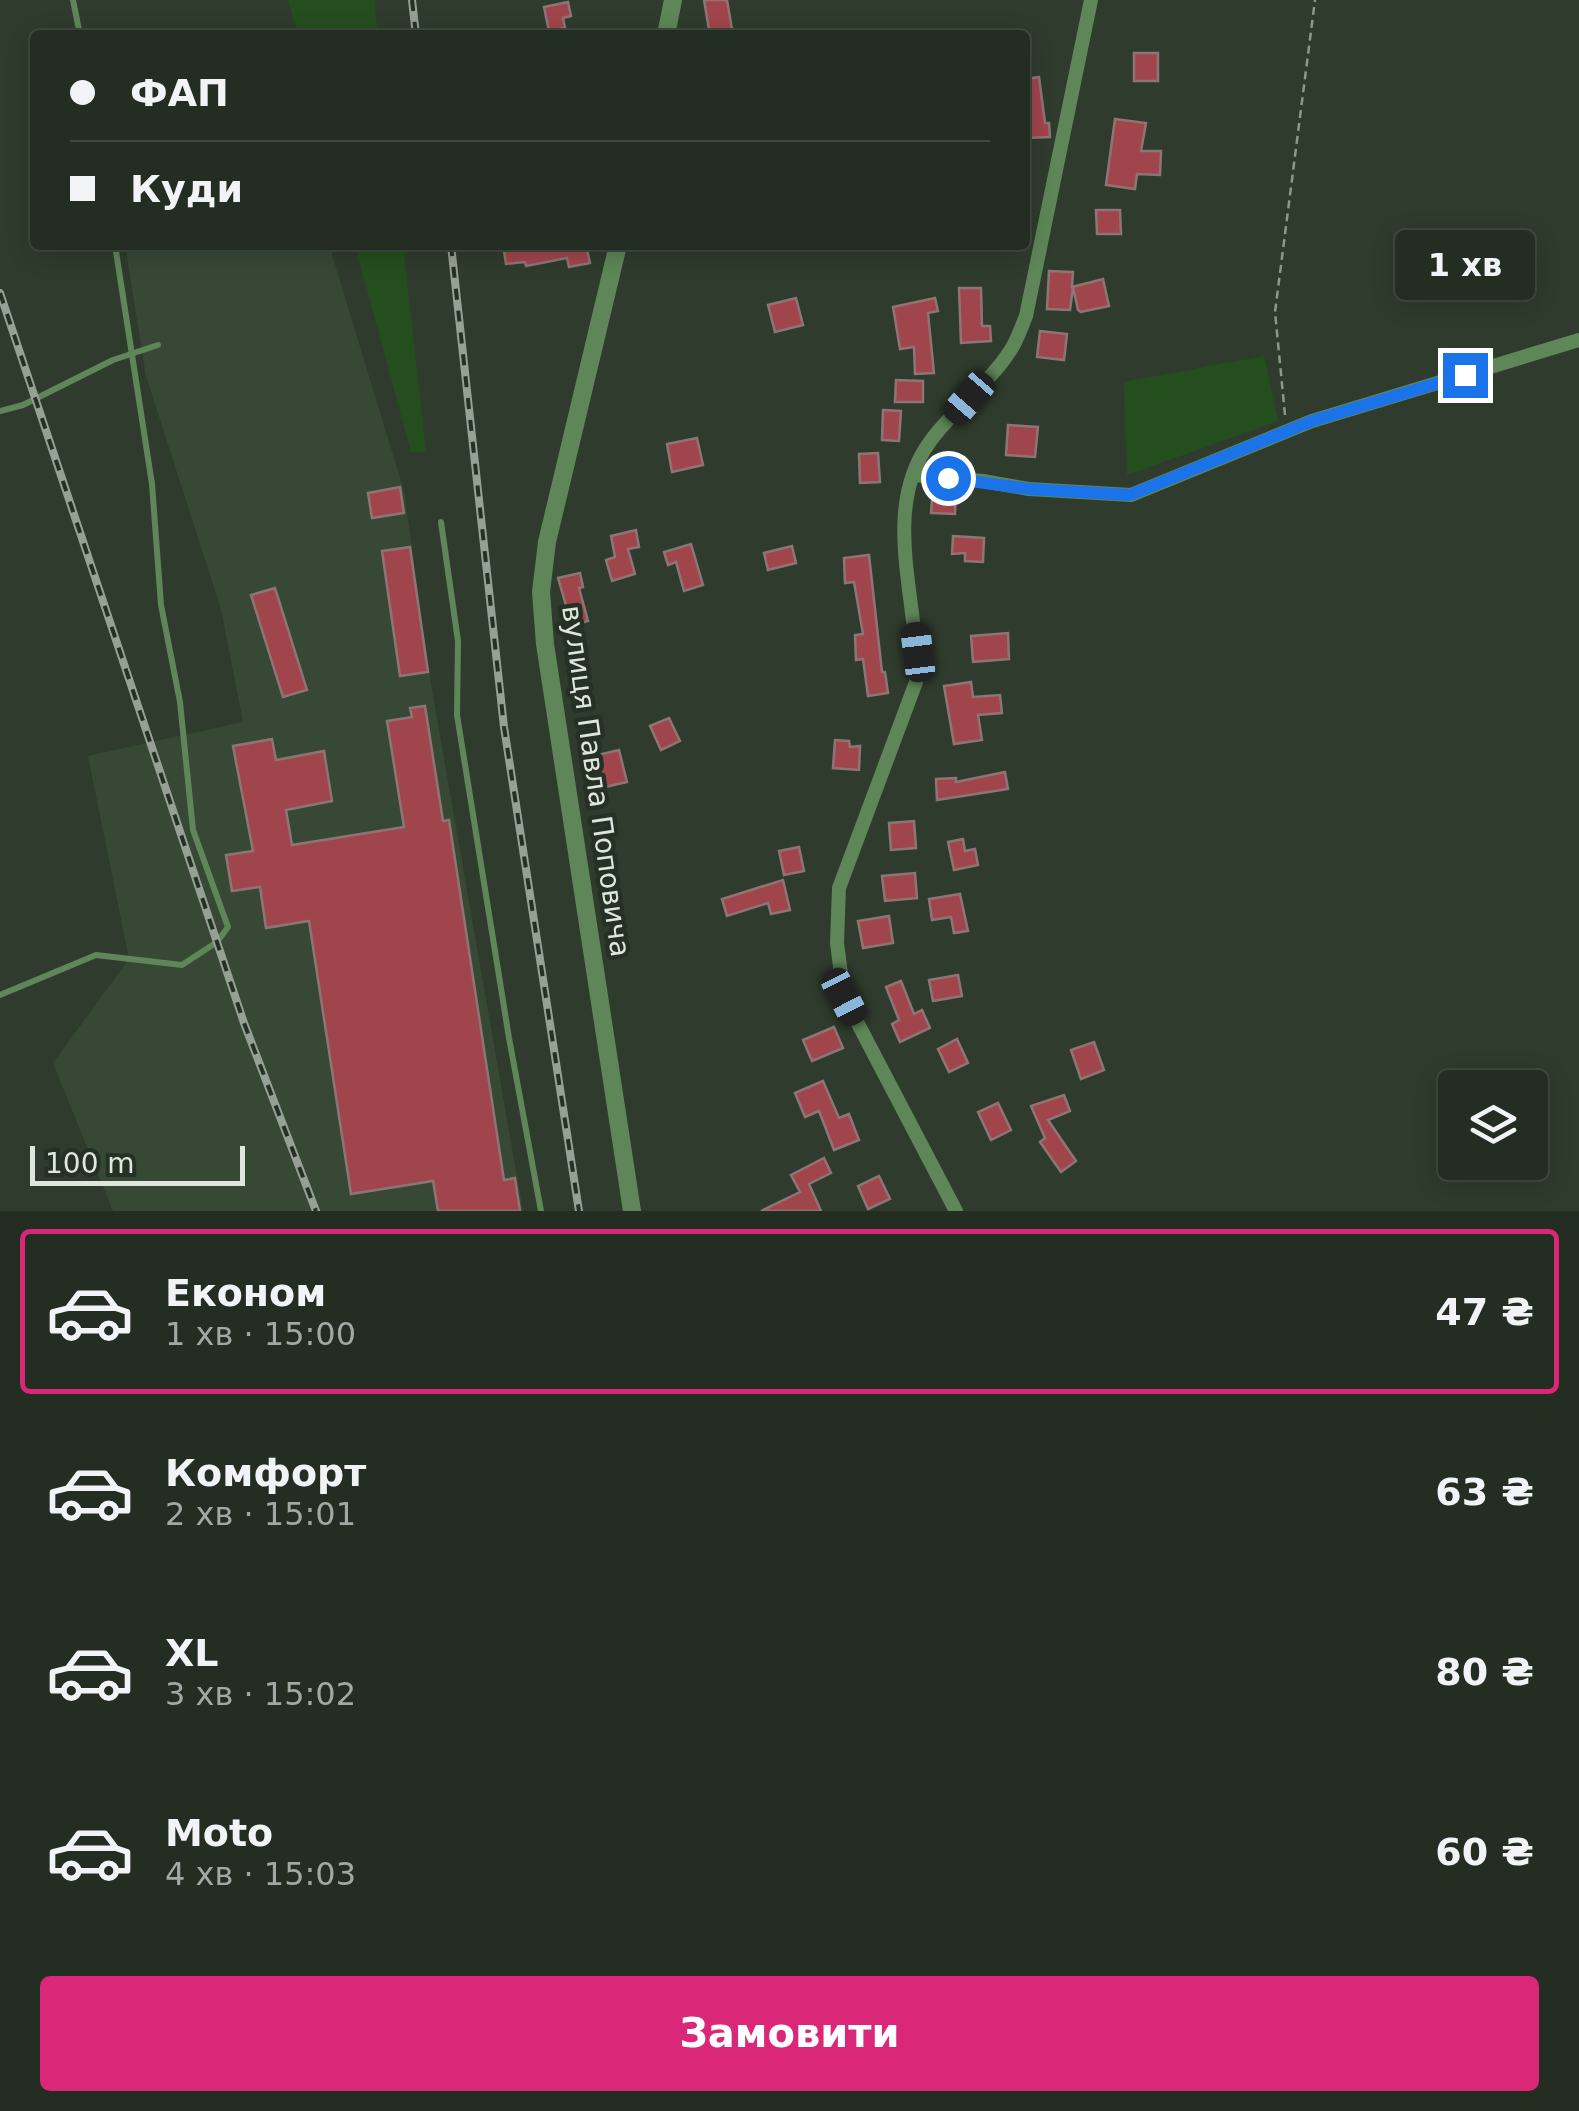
<!DOCTYPE html>
<html lang="uk">
<meta charset="utf-8">
<style>
body{margin:0;font-family:"DejaVu Sans",sans-serif;background:#2f392f;color:#f1f3f6;height:100vh;display:flex;flex-direction:column;font-size:38px;white-space:nowrap}
*{box-sizing:border-box;margin:0}
p{font-size:32px;color:#a3a8a5}
.icon{flex:none;width:55px;height:55px;fill:none;stroke:currentColor;stroke-width:2;stroke-linecap:round;stroke-linejoin:round}
.map{position:relative;height:1211px;overflow:hidden}
.side{display:flex;flex-direction:column;background:#232d22;flex:1}
.side>*{flex:none}
.top-card{position:absolute;left:30px;top:30px;width:1000px;height:220px;border-radius:10px;box-shadow:0 5px 25px #0003,0 0 0 2px #404940;display:grid;align-content:center;height:220px;padding:0 40px;background:#232d22}
.controls{position:absolute;left:1438px;top:1070px;display:grid;gap:20px}
.controls a{display:grid;place-items:center;width:110px;height:110px;border-radius:10px;background:#232d22;box-shadow:0 5px 25px #0003,0 0 0 2px #404940;font-size:50px}
.scale{position:absolute;left:30px;bottom:25px;width:215px;box-sizing:border-box;padding-left:10px;border:5px solid #dfe6dd;border-top:0;font-size:28px;line-height:35px;white-space:nowrap;color:#dfe6dd;-webkit-text-stroke:8px #253124;paint-order:stroke}
.end{position:absolute;width:45px;height:45px;margin:-22px;border:12px solid #1a73e8;background:#fff;box-shadow:0 0 0 5px #fff}
.from{border-radius:50%}
.bubble{position:absolute;height:70px;border-radius:10px;background:#232d22;box-shadow:0 5px 25px #0003,0 0 0 2px #404940;font-size:32px;font-weight:800;line-height:70px;text-align:center}
.car{position:absolute;width:30px;height:60px;margin:-30px -15px;border-radius:12px;box-shadow:0 0 8px 2px #0007;background:linear-gradient(#222 24%,#8ab4d8 0 40%,#222 0 76%,#8ab4d8 0 86%,#222 0)}
.top-card b{display:flex;align-items:center;gap:35px;height:95px;font-size:38px}
.top-card b+b{border-top:2px solid #404940}
.top-card i{width:25px;height:25px;background:#f1f3f6}
ul{padding:18px 0 0;list-style:none}
li{display:flex;align-items:center;gap:30px;height:165px;margin:0 20px 15px;padding:0 20px;border:5px solid transparent;border-radius:10px}
li div{flex:1}
li b{display:block;font-size:38px}
li em{font-style:normal;font-weight:800}
li.on{border-color:#db2777}
li>.icon{width:90px;height:90px;stroke-width:1.5}
.primary-button{display:flex;gap:20px;margin-top:auto;padding:20px 40px}
.primary-button a{flex:1;height:115px;border-radius:10px;background:#db2777;color:#fff;font-size:40px;font-weight:800;line-height:115px;text-align:center}
.map>svg:first-child{display:block}
.built{fill:#374835}
.green{fill:#254e1f}
.building{fill:#a1454c;stroke:#8d7575;stroke-width:2.5}
.lines{fill:none;stroke-linecap:round;stroke-linejoin:round}
.path{stroke:#8d978b;stroke-width:2.5;stroke-dasharray:8 5;stroke-linecap:butt}
.service{stroke:#5e8658;stroke-width:6}
.minor{stroke:#5e8658;stroke-width:14}
.tertiary{stroke:#5e8658;stroke-width:18}
.rail-casing{stroke:#97a095;stroke-width:8}
.rail{stroke:#253124;stroke-width:4;stroke-dasharray:11;stroke-linecap:butt}
.route{stroke:#1a73e8;stroke-width:12}
.labels{text-anchor:middle;dominant-baseline:central;stroke-width:9;stroke-linejoin:round;paint-order:stroke}
.street-label{font-size:28px;fill:#dfe6dd;stroke:#253124}
</style>
<div class="map">
<svg width="1579" height="1211" viewBox="0 0 1579 1211">
<rect width="100%" height="100%" fill="#2f3c2d"/>
<polygon class="built" points="125,245 329,245 404,491 431,684 523,1211 113,1211 53,1063 129,959 88,756 243,722 221,609 146,376"/>
<g class="green">
<polygon points="288,0 374,0 378,35 298,35"/>
<polygon points="355,245 403,245 426,452 411,452"/>
<polygon points="1264,356 1278,421 1127,475 1124,382"/>
</g>
<g class="building">
<polygon points="704,0 727,0 733,35 710,35"/>
<polygon points="568,2 571,16 563,18 565,28 549,31 544,7"/>
<rect x="1134" y="53" width="24" height="28"/>
<polygon points="1039,77 1045,123 1049,123 1050,137 1025,138 1025,79"/>
<polygon points="1115,119 1146,123 1141,151 1161,151 1160,175 1137,174 1135,189 1106,185"/>
<polygon points="1096,210 1120,210 1121,234 1097,234"/>
<polygon points="530,245 586,245 590,263 569,267 567,258 526,266 525,262 506,264 504,251"/>
<polygon points="1049,271 1073,272 1072,287 1103,279 1109,306 1081,312 1078,310 1073,287 1070,310 1047,309"/>
<polygon points="959,288 981,288 982,326 990,326 991,341 961,343"/>
<polygon points="796,298 803,325 775,332 768,305"/>
<polygon points="935,298 938,311 928,313 934,373 915,374 914,347 900,349 893,307"/>
<polygon points="1040,331 1067,334 1064,360 1037,357"/>
<polygon points="896,380 923,381 923,402 895,402"/>
<polygon points="883,410 901,411 899,441 882,440"/>
<polygon points="1008,425 1038,427 1035,457 1006,455"/>
<polygon points="697,438 703,465 672,472 667,444"/>
<polygon points="878,453 880,482 860,483 859,454"/>
<polygon points="400,487 404,513 372,518 368,493"/>
<polygon points="933,487 956,489 955,514 931,513"/>
<polygon points="636,530 639,547 628,549 635,574 612,581 606,560 615,557 611,536"/>
<polygon points="953,536 984,538 983,562 965,561 965,553 952,554"/>
<polygon points="691,544 703,585 684,591 676,562 668,565 664,552"/>
<polygon points="792,546 796,563 768,570 764,553"/>
<polygon points="410,547 428,672 400,676 382,551"/>
<polygon points="869,555 882,672 885,672 888,693 868,696 863,659 856,660 855,635 863,634 854,582 845,583 844,558"/>
<polygon points="580,573 583,587 579,588 588,621 572,626 558,578"/>
<polygon points="275,588 307,690 283,697 251,595"/>
<polygon points="1008,633 1009,659 973,662 971,636"/>
<polygon points="971,682 973,697 1000,695 1002,713 978,715 982,740 954,744 944,686"/>
<polygon points="425,706 443,821 449,820 504,1180 515,1178 520,1211 438,1211 433,1181 351,1194 309,921 266,928 260,887 232,891 226,855 253,851 233,746 272,739 276,760 324,751 332,801 286,810 292,845 404,827 387,721 412,717 410,708"/>
<polygon points="669,718 680,741 661,750 650,726"/>
<polygon points="835,740 849,741 850,747 860,746 859,770 833,768"/>
<polygon points="619,750 627,782 605,787 598,755"/>
<polygon points="1005,772 1008,789 937,800 936,779 956,778 956,782"/>
<polygon points="914,821 916,848 891,850 889,823"/>
<polygon points="963,839 965,851 975,849 978,865 954,870 948,842"/>
<polygon points="799,847 804,871 784,875 779,851"/>
<polygon points="915,873 917,898 885,901 882,876"/>
<polygon points="783,880 790,910 771,914 768,903 727,916 722,899"/>
<polygon points="960,894 968,931 954,933 951,917 932,920 929,899"/>
<polygon points="889,916 893,943 863,948 858,921"/>
<polygon points="958,975 962,996 933,1001 929,980"/>
<polygon points="901,981 914,1014 922,1010 930,1028 900,1042 892,1024 899,1020 886,987"/>
<polygon points="834,1027 843,1048 812,1061 803,1040"/>
<polygon points="957,1039 968,1063 949,1072 938,1049"/>
<polygon points="1094,1042 1104,1070 1081,1079 1071,1050"/>
<polygon points="823,1081 839,1118 849,1114 859,1140 834,1150 819,1111 805,1117 795,1093"/>
<polygon points="1064,1095 1070,1111 1048,1120 1076,1161 1061,1172 1040,1142 1045,1138 1031,1106"/>
<polygon points="998,1103 1011,1130 991,1140 978,1112"/>
<polygon points="824,1158 831,1173 809,1184 821,1211 761,1211 800,1192 791,1175"/>
<polygon points="879,1176 890,1199 868,1209 858,1186"/>
</g>
<g class="lines">
<polyline class="path" points="1285,415 1275,312 1315,0"/>
<g class="service">
<polyline points="73,0 80,35"/>
<polyline points="0,411 23,405 113,360 158,345"/>
<polyline points="441,522 458,641 457,715 509,1038 541,1211"/>
<polyline points="0,995 96,955 182,965 217,942 228,927 193,830 180,702 161,605 152,484 115,245"/>
</g>
<g class="minor">
<polyline points="913,475 983,481 1029,489 1131,495 1312,421 1579,340"/>
<path d="M956 1211 844 997 837 943 839 888 916 682C921 604 879 514 929 443 952 410 988 385 1010 351 1017 341 1021 328 1026 316L1091 0"/>
</g>
<g class="tertiary">
<polyline points="666,35 673,0"/>
<polyline points="618,245 547,542 541,592 545,644 632,1211"/>
</g>
<defs>
<g id="rail">
<polyline points="412,0 416,35"/>
<polyline points="451,245 504,727 579,1211"/>
<polyline points="0,293 244,1023 316,1211"/>
</g>
</defs>
<use href="#rail" class="rail-casing"/>
<use href="#rail" class="rail"/>
</g>
<g class="lines">
<polyline class="route" points="948,478 1029,489 1130,495 1312,421 1465,375"/>
</g>
<g class="labels">
<g class="street-label">
<text transform="translate(596 781) rotate(82)">вулиця Павла Поповича</text>
</g>
</g>
</svg>
<div class="controls">
<a><svg class="icon" aria-label="layers" viewBox="0 0 24 24"><path d="M12 4l9 5-9 5-9-5zM3 14l9 5 9-5"/></svg></a>
</div>
<div class="scale">100 m</div>
<i class="end from" style="left:948px;top:478px"></i>
<i class="end" style="left:1465px;top:375px"></i>
<div class="bubble" style="left:1395px;top:230px;width:140px">1 хв</div>
<i class="car" style="left:969px;top:398px;rotate:221deg"></i>
<i class="car" style="left:918px;top:652px;rotate:353deg"></i>
<i class="car" style="left:844px;top:997px;rotate:153deg"></i>
<div class="top-card">
<b><i class="from"></i>ФАП</b>
<b><i></i>Куди</b>
</div>
</div>
<section class="side">
<ul>
<li class="on"><svg class="icon" aria-label="car" viewBox="0 0 24 24"><path d="M5 17H2v-5l4-1 3-4h7l3 4 3 1v5h-3M9 17h6M6 11h13"/><circle cx="7" cy="17" r="2"/><circle cx="17" cy="17" r="2"/></svg><div><b>Економ</b><p>1 хв · 15:00</p></div><em>47 ₴</em></li>
<li><svg class="icon" aria-label="car" viewBox="0 0 24 24"><path d="M5 17H2v-5l4-1 3-4h7l3 4 3 1v5h-3M9 17h6M6 11h13"/><circle cx="7" cy="17" r="2"/><circle cx="17" cy="17" r="2"/></svg><div><b>Комфорт</b><p>2 хв · 15:01</p></div><em>63 ₴</em></li>
<li><svg class="icon" aria-label="car" viewBox="0 0 24 24"><path d="M5 17H2v-5l4-1 3-4h7l3 4 3 1v5h-3M9 17h6M6 11h13"/><circle cx="7" cy="17" r="2"/><circle cx="17" cy="17" r="2"/></svg><div><b>XL</b><p>3 хв · 15:02</p></div><em>80 ₴</em></li>
<li><svg class="icon" aria-label="car" viewBox="0 0 24 24"><path d="M5 17H2v-5l4-1 3-4h7l3 4 3 1v5h-3M9 17h6M6 11h13"/><circle cx="7" cy="17" r="2"/><circle cx="17" cy="17" r="2"/></svg><div><b>Moto</b><p>4 хв · 15:03</p></div><em>60 ₴</em></li>
</ul>
<div class="primary-button"><a>Замовити</a></div>
</section>
